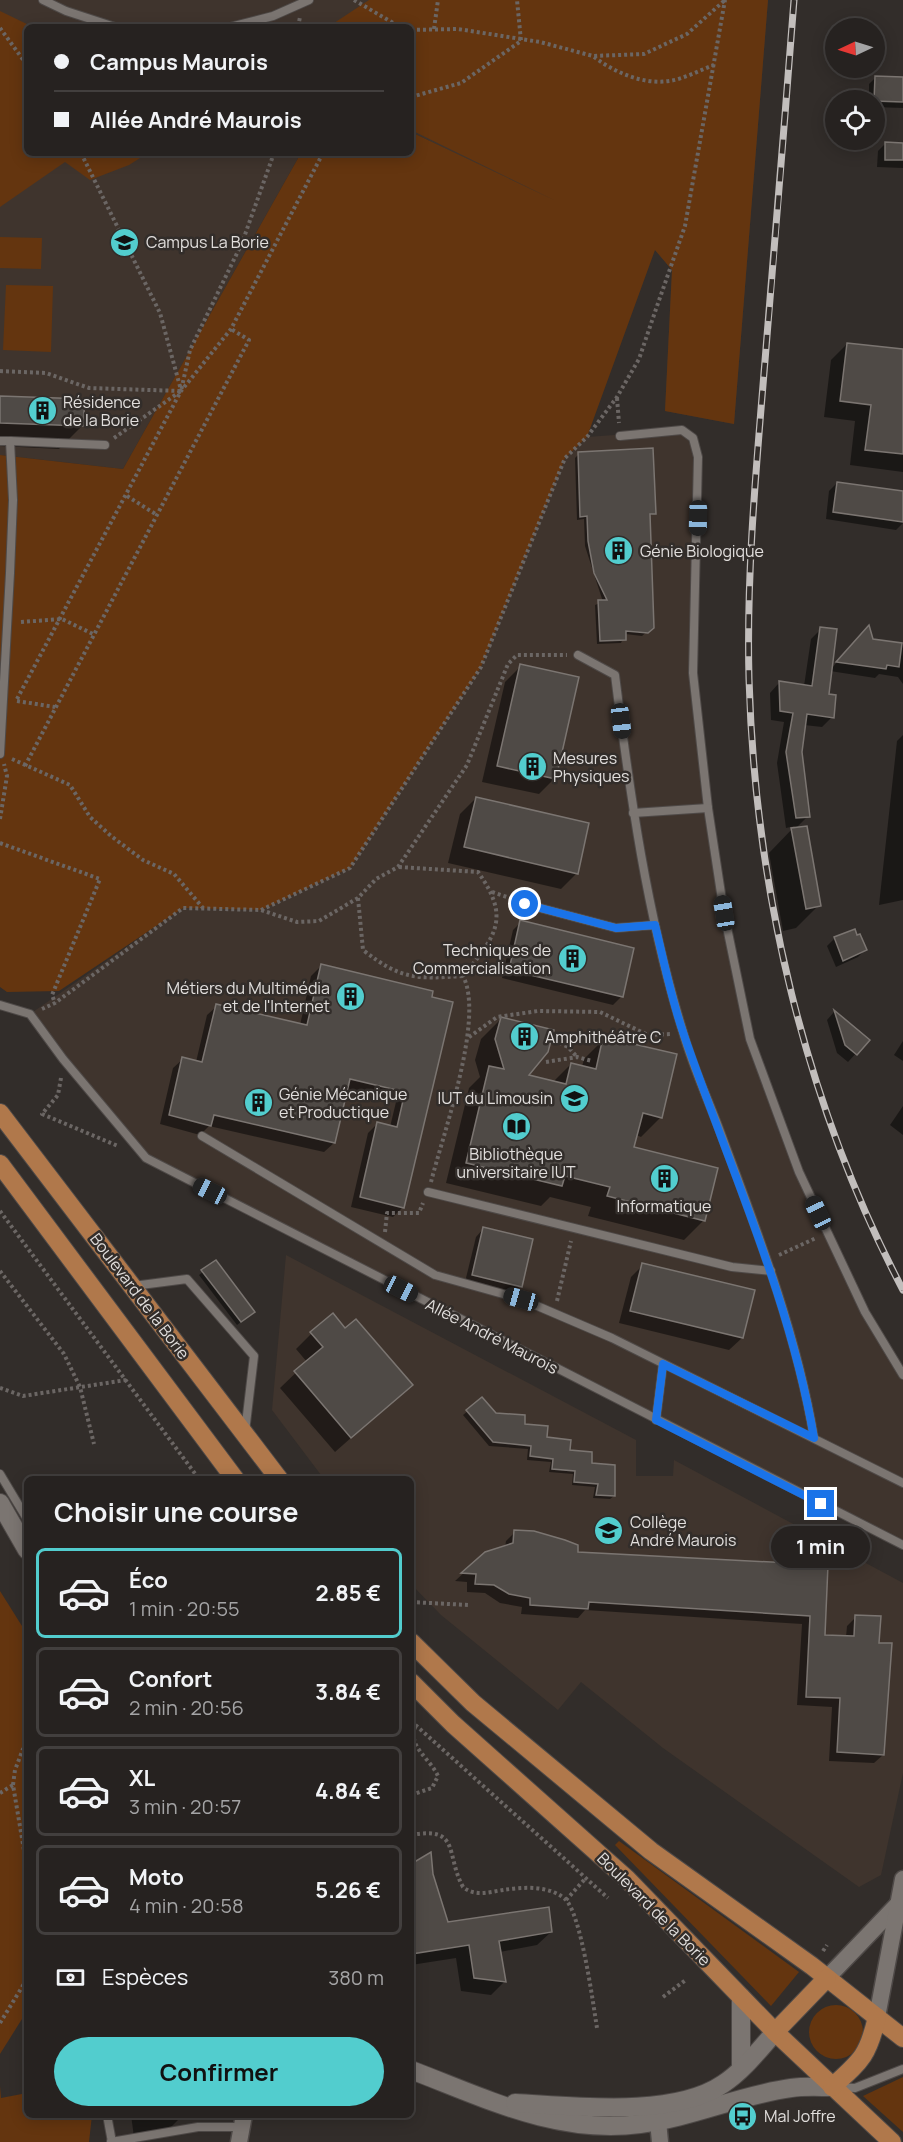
<!DOCTYPE html>
<html lang="fr">
<meta charset="utf-8">
<style>
body{margin:0;font-family:Manrope,sans-serif;background:#2e2a29;color:#f1f3f6;height:100vh;display:flex;flex-direction:column;font-size:22px;white-space:nowrap}
*{box-sizing:border-box;margin:0}
p{font-size:20px;color:#a4a4a5}
.icon{flex:none;width:33px;height:33px;fill:none;stroke:currentColor;stroke-width:2;stroke-linecap:round;stroke-linejoin:round}
.map{position:relative;flex:1;overflow:hidden}
.panel{position:absolute;left:24px;top:1476px;width:390px;height:642px;display:flex;flex-direction:column;background:#262220;border-radius:9px;box-shadow:0 3px 15px #0003,0 0 0 2px #423f3e}
.panel>*{flex:none}
.guide{position:absolute;left:24px;top:24px;width:390px;height:132px;border-radius:9px;box-shadow:0 3px 15px #0003,0 0 0 2px #423f3e;display:grid;align-content:center;height:132px;padding:0 30px;background:#262220}
.needle{width:39px;rotate:266deg}
.fabs{position:absolute;left:825px;top:18px;display:grid;gap:12px}
.fabs a{display:grid;place-items:center;width:60px;height:60px;border-radius:50%;background:#262220;box-shadow:0 3px 15px #0003,0 0 0 2px #423f3e;font-size:30px}
.end{position:absolute;width:27px;height:27px;margin:-14px;border:8px solid #1a73e8;background:#fff;box-shadow:0 0 0 3px #fff}
.from{border-radius:50%}
.bubble{position:absolute;height:42px;border-radius:21px;background:#262220;box-shadow:0 3px 15px #0003,0 0 0 2px #423f3e;font-size:20px;font-weight:700;line-height:42px;text-align:center}
.car{position:absolute;width:18px;height:36px;margin:-18px -9px;border-radius:8px;box-shadow:0 0 4px 2px #0007;background:linear-gradient(#222 24%,#8ab4d8 0 40%,#222 0 76%,#8ab4d8 0 86%,#222 0)}
.guide b{display:flex;align-items:center;gap:21px;height:57px;font-size:22px}
.guide b+b{border-top:2px solid #423f3e}
.guide i{width:15px;height:15px;background:#f1f3f6}
ul{padding:0;list-style:none}
li{display:flex;align-items:center;gap:18px;height:90px;margin:0 12px 9px;padding:0 18px;border:3px solid #423f3e;border-radius:9px}
li div{flex:1}
li b{display:block;font-size:22px}
li em{font-style:normal;font-weight:700}
li.active{border-color:#52cdce}
li>.icon{width:54px;height:54px;stroke-width:1.5}
h2{padding:0 30px;font-size:27px;line-height:72px}
.pay{display:flex;align-items:center;gap:15px;height:66px;padding:0 30px;font-size:22px}
.pay p{margin-inline-start:auto}
.action{display:flex;gap:12px;margin-top:auto;padding:12px 30px}
.action a{flex:1;height:69px;border-radius:36px;background:#52cdce;color:#111;font-size:24px;font-weight:700;line-height:69px;text-align:center}
.map>svg:first-child{display:block}
.built{fill:#3f342d}
.green{fill:#64350f}
.shadow{fill:#0007}
.building{fill:#4f4a46;stroke:#7b7571;stroke-width:1.5}
.lines{fill:none;stroke-linecap:round;stroke-linejoin:round}
.lane-casing{stroke:#4e4947;stroke-width:10}
.street-casing{stroke:#4e4947;stroke-width:19}
.secondary-casing{stroke:#4e4947;stroke-width:20}
.primary-casing{stroke:#4e4947;stroke-width:20}
.path{stroke:#6b6664;stroke-width:4;stroke-dasharray:3 3;stroke-linecap:butt}
.lane{stroke:#7b7571;stroke-width:8}
.street{stroke:#7b7571;stroke-width:16}
.secondary{stroke:#7b7571;stroke-width:18}
.primary{stroke:#b0784b;stroke-width:18}
.rail-casing{stroke:#c2bebc;stroke-width:7}
.rail{stroke:#322d2a;stroke-width:4.5;stroke-dasharray:14;stroke-linecap:butt}
.route{stroke:#1a73e8;stroke-width:8}
.labels{text-anchor:middle;dominant-baseline:central;stroke-width:5;stroke-linejoin:round;paint-order:stroke}
.poi-label{font-size:16px;fill:#e1dedc;stroke:#322d2a;text-anchor:start}
.street-label{font-size:16px;fill:#e1dedc;stroke:#322d2a}
</style>
<div class="map">
<svg width="903" height="2142" viewBox="0 0 903 2142">
<rect width="100%" height="100%" fill="#322d2a"/>
<g class="built">
<polygon points="0,0 768,0 734,424 665,411 672,270 655,250 411,132 411,27 27,27 27,153 301,153 123,469 0,455"/>
<polygon points="682,430 698,457 693,673 708,808 750,1039 799,1172 865,1311 903,1375 903,1545 146,1158 30,1014 183,908 261,910 350,868 481,667 565,458 587,437"/>
<polygon points="286,1255 636,1440 636,1476 673,1476 674,1460 903,1583 903,1773 881,1875 859,1887 663,1748 581,1682 558,1710 441,1615 411,1584 411,1479 324,1479 272,1410"/>
</g>
<g class="green">
<polygon points="369,0 768,0 734,424 665,411 672,270 655,250 587,437 565,458 481,667 350,868 261,910 183,908 59,991 7,992 0,987 0,455 123,469 301,153 411,153 411,132 556,201 411,130 411,27 328,27"/>
<polygon points="0,11 33,27 27,27 27,153 148,153 129,165 90,180 65,162 0,207"/>
<polygon points="0,237 42,238 41,269 0,268"/>
<polygon points="6,285 53,286 51,352 3,350"/>
<polygon points="0,1591 27,1634 27,2011 0,2054"/>
<polygon points="619,1841 799,1972 771,2006 615,1845"/>
<circle cx="836" cy="2032" r="27"/>
<polygon points="903,2077 903,2132 863,2096"/>
<polygon points="0,2086 1,2098 27,2093 27,2115 92,2115 89,2142 0,2142"/>
</g>
<g class="shadow">
<polygon points="875,78 903,79 903,108 874,107 874,100 869,100 869,84"/>
<polygon points="886,143 903,144 903,168 877,167 878,151"/>
<polygon points="847,344 903,351 903,472 850,465 855,421 824,417 831,360"/>
<polygon points="0,397 82,426 59,449 0,446"/>
<polygon points="579,454 654,513 648,517 651,628 642,636 625,634 621,643 597,644 595,605 603,602 585,546 584,519 577,520 575,458"/>
<polygon points="837,483 903,493 903,523 896,530 826,519 829,491"/>
<polygon points="821,629 831,669 860,636 872,641 903,644 903,684 898,677 879,674 875,678 830,671 828,695 832,717 822,727 804,725 800,752 808,816 795,829 819,905 796,928 783,931 769,853 795,826 786,828 777,763 784,722 771,720 770,693 779,683 804,686 811,639"/>
<polygon points="521,666 555,778 539,794 482,782 505,682"/>
<polygon points="903,735 903,900 879,905 897,741"/>
<polygon points="476,798 577,873 561,889 448,863 460,814"/>
<polygon points="521,922 633,949 621,997 613,1005 502,978 513,930"/>
<polygon points="854,931 865,950 858,957 836,967 827,946 834,939"/>
<polygon points="321,966 452,1003 402,1208 393,1217 351,1207 368,1133 377,1124 390,1127 396,1102 346,1090 334,1143 324,1152 209,1126 200,1135 160,1124 173,1068 183,1059 196,1062 207,1015 217,1006 300,1025 311,976"/>
<polygon points="834,1012 868,1040 848,1062 837,1053 827,1020"/>
<polygon points="501,1019 526,1076 553,1082 571,1064 582,1067 584,1059 604,1039 661,1117 641,1137 636,1135 632,1148 704,1220 684,1240 588,1216 591,1207 550,1197 541,1206 446,1183 469,1088 480,1077 475,1060 481,1039"/>
<polygon points="903,1041 903,1061 894,1055"/>
<polygon points="903,1106 903,1135 890,1125"/>
<polygon points="483,1229 520,1286 513,1294 465,1282 476,1237"/>
<polygon points="216,1262 250,1315 237,1325 199,1275"/>
<polygon points="643,1265 742,1338 729,1350 619,1323 631,1277"/>
<polygon points="345,1330 411,1385 335,1452 280,1388 307,1362 296,1349 311,1334"/>
<polygon points="482,1399 495,1414 523,1425 590,1464 614,1496 610,1499 593,1498 595,1487 572,1485 573,1474 549,1472 551,1462 527,1460 528,1449 489,1446 463,1415"/>
<polygon points="515,1532 577,1553 827,1566 824,1636 846,1637 847,1626 856,1617 878,1644 883,1755 874,1763 829,1761 832,1707 797,1705 802,1624 585,1610 578,1618 521,1614 522,1607 500,1603 485,1593 467,1592 467,1582 455,1581 485,1553 505,1547 506,1541"/>
<polygon points="411,1865 432,1875 447,1923 551,1932 537,1945 500,1952 505,1981 491,1995 461,1991 456,1958 411,1965"/>
<polygon points="131,2115 183,2115 166,2132 134,2137"/>
</g>
<g class="building">
<polygon points="875,76 903,77 903,102 874,101"/>
<polygon points="885,142 903,143 903,160 885,160"/>
<polygon points="847,343 903,349 903,454 865,450 871,405 840,401"/>
<polygon points="0,396 85,399 83,426 0,423"/>
<polygon points="653,448 656,514 650,514 654,628 648,633 626,631 626,640 600,641 598,600 607,600 594,573 588,541 587,516 580,517 578,452"/>
<polygon points="837,482 903,491 903,522 833,512"/>
<polygon points="869,625 873,639 902,643 899,667 887,665 886,669 836,662"/>
<polygon points="820,627 837,629 829,694 836,695 834,718 807,714 802,752 810,817 796,818 786,752 793,713 780,711 779,681 812,686"/>
<polygon points="520,664 579,677 556,779 497,766"/>
<polygon points="476,797 589,823 578,874 464,847"/>
<polygon points="807,826 821,906 806,909 791,828"/>
<polygon points="520,920 634,948 623,997 509,970"/>
<polygon points="855,929 857,935 860,934 867,950 843,961 834,937"/>
<polygon points="321,964 433,991 432,997 453,1002 404,1208 360,1197 377,1122 397,1127 405,1092 350,1079 335,1143 214,1115 211,1126 169,1115 182,1057 202,1062 216,1004 307,1025"/>
<polygon points="834,1010 870,1040 857,1055 845,1045"/>
<polygon points="501,1017 554,1030 548,1052 529,1075 566,1084 571,1063 596,1069 603,1037 677,1054 662,1118 643,1113 634,1147 718,1168 705,1221 607,1196 610,1187 565,1176 562,1186 466,1163 489,1066 504,1069 495,1039"/>
<polygon points="483,1227 533,1239 522,1287 472,1275"/>
<polygon points="216,1260 255,1312 241,1322 201,1270"/>
<polygon points="642,1263 755,1290 743,1338 630,1311"/>
<polygon points="333,1313 345,1328 356,1319 413,1385 351,1438 294,1371 323,1347 310,1332"/>
<polygon points="482,1397 496,1413 525,1415 525,1424 548,1426 547,1437 571,1440 570,1450 592,1452 592,1463 615,1465 615,1496 596,1495 598,1484 574,1482 575,1471 552,1469 553,1459 530,1456 531,1446 493,1442 466,1410"/>
<polygon points="514,1530 534,1531 565,1540 578,1545 578,1552 828,1565 825,1635 854,1636 855,1615 881,1616 879,1643 892,1643 884,1755 837,1752 840,1698 806,1697 810,1616 589,1602 588,1609 530,1605 530,1598 509,1594 494,1585 475,1584 476,1574 461,1573 485,1552 513,1543"/>
<polygon points="431,1852 433,1874 448,1922 549,1907 552,1932 499,1941 506,1982 474,1978 469,1945 411,1954 411,1864"/>
</g>
<g class="lines">
<defs>
<g id="lane">
<polyline points="43,0 66,11 115,27"/>
<polyline points="230,27 273,16 309,0"/>
<polyline points="620,436 682,430 693,438 698,457 693,673 708,808 724,913 750,1039 799,1172 865,1312 903,1375"/>
<polyline points="0,441 10,441 13,500 10,573 0,754"/>
<polyline points="10,441 105,445"/>
<path d="M578 655 615 675C630 795 647 916 683 1032 692 1064 706 1095 718 1126 756 1228 796 1330 814 1438"/>
<polyline points="633,813 708,808"/>
<polyline points="525,904 616,928 655,925"/>
<polyline points="0,1005 30,1014 63,1059 146,1158 903,1545"/>
<polyline points="202,1136 435,1275 521,1299 612,1338 903,1483"/>
<polyline points="428,1192 732,1267 771,1271"/>
<polyline points="133,1286 187,1279 254,1356 245,1432"/>
<polyline points="656,1420 663,1364"/>
<polyline points="0,1474 27,1519"/>
<polyline points="836,2087 855,2088 903,2069"/>
<polyline points="107,2115 112,2142"/>
<polyline points="111,2142 198,2127 242,2127"/>
</g>
<g id="street">
<polyline points="827,1978 898,1904"/>
<polyline points="877,2017 903,1879"/>
<polyline points="658,2121 660,2142"/>
<polyline points="239,2142 244,2115"/>
</g>
<g id="secondary">
<polyline points="0,1503 27,1550"/>
<polyline points="741,2068 741,1997"/>
<path d="M411 2070C485 2098 558 2135 640 2124 691 2118 740 2095 791 2088 804 2086 819 2087 832 2087"/>
<path d="M515 2103C574 2106 673 2118 723 2084 743 2071 759 2050 775 2032"/>
</g>
<g id="primary">
<polyline points="0,1113 279,1479"/>
<polyline points="0,1164 235,1479"/>
<polyline points="411,1642 473,1703 651,1851 812,1966 903,2038"/>
<polyline points="411,1682 453,1724 627,1879 775,2032 892,2142"/>
<polyline points="775,2032 827,1978"/>
<path d="M832 2087C861 2061 868 2056 877 2017"/>
</g>
</defs>
<use href="#lane" class="lane-casing"/>
<use href="#street" class="street-casing"/>
<use href="#secondary" class="secondary-casing"/>
<use href="#primary" class="primary-casing"/>
<g class="path">
<polyline points="354,0 400,27"/>
<polyline points="298,27 300,17"/>
<polyline points="0,28 27,65"/>
<polyline points="434,29 438,0"/>
<polyline points="411,30 458,29 540,42 593,56 644,54 687,34 725,0"/>
<path d="M594 57C614 72 643 85 669 81 684 79 700 70 714 65"/>
<polyline points="411,97 461,83 521,41 517,0"/>
<polyline points="81,153 160,313 181,390"/>
<polyline points="0,371 46,373 89,388 180,391"/>
<polyline points="617,398 619,423"/>
<polyline points="114,438 181,391 190,350 242,243 274,153"/>
<polyline points="127,496 157,515"/>
<polyline points="21,622 62,619 95,635"/>
<polyline points="17,699 181,391 231,329 323,153"/>
<polyline points="17,701 55,707"/>
<polyline points="12,759 70,785 90,817 111,836 143,860 174,874 203,908"/>
<polyline points="25,766 249,340 231,329"/>
<polyline points="0,819 7,776 4,764"/>
<polyline points="0,843 100,879 52,995 55,1003"/>
<polyline points="492,892 513,899"/>
<path d="M358 898 363 950C401 980 417 979 463 976 496 936 511 918 478 872L399 867"/>
<polyline points="261,910 350,868 481,667 565,458 587,437 617,397 639,359 656,309 685,226 725,0"/>
<polyline points="42,1009 55,1003 183,908 261,910 297,922 319,921 358,898 376,879 398,867 467,765 508,664 517,655 567,655"/>
<polyline points="469,1037 497,1017 538,1011 600,1012 648,1035 671,1034"/>
<polyline points="554,1040 568,1047 577,1057"/>
<polyline points="546,1062 577,1057 592,1061"/>
<polyline points="61,1078 58,1095 42,1114 118,1146"/>
<path d="M431 1182C443 1134 485 1018 463 976"/>
<polyline points="0,1211 199,1479"/>
<polyline points="385,1232 387,1213 419,1213 423,1203"/>
<polyline points="779,1255 816,1238"/>
<polyline points="0,1271 64,1354 80,1387 94,1444"/>
<polyline points="557,1301 571,1241"/>
<polyline points="0,1388 23,1396 126,1380"/>
<polyline points="411,1602 468,1605"/>
<polyline points="411,1721 608,1898"/>
<polyline points="13,1785 15,1770 23,1749 27,1747"/>
<polyline points="0,1793 13,1785 27,1868"/>
<path d="M411 1795 432 1788 438 1776C430 1758 406 1746 416 1725"/>
<path d="M411 1835C461 1826 445 1854 463 1887 475 1897 489 1892 503 1890 522 1887 549 1885 565 1899 581 1913 593 2003 597 2028"/>
<polyline points="566,1900 585,1879"/>
<polyline points="823,1951 827,1945"/>
<polyline points="663,1997 687,1979"/>
<polyline points="0,2023 27,1979"/>
</g>
<use href="#lane" class="lane"/>
<use href="#street" class="street"/>
<use href="#secondary" class="secondary"/>
<use href="#primary" class="primary"/>
<defs>
<path id="rail" d="M794 0C785 112 777 224 767 336 758 450 746 565 749 679 755 889 805 1104 903 1290"/>
</defs>
<use href="#rail" class="rail-casing"/>
<use href="#rail" class="rail"/>
</g>
<g class="lines">
<path class="route" d="M525 904 616 928 655 925C664 961 671 999 684 1035 730 1169 790 1298 814 1438L663 1364 656 1420 821 1504"/>
</g>
<defs>
<symbol id="university-disc" viewBox="-11 -11 22 22"><circle r="9.5" fill="#52cdce" stroke="#322d2a"/><path d="M0-5L7-2L0 1L-7-2ZM-4 1L0 2.5L4 1V4Q0 6-4 4Z" fill="#111"/></symbol>
<symbol id="building-disc" viewBox="-11 -11 22 22"><circle r="9.5" fill="#52cdce" stroke="#322d2a"/><path d="M-4-6H4V6H1V3H-1V6H-4ZM-2.5-4.3h1.7v1.8h-1.7ZM.8-4.3h1.7v1.8H.8ZM-2.5-1h1.7V.8h-1.7ZM.8-1h1.7V.8H.8Z" fill="#111"/></symbol>
<symbol id="library-disc" viewBox="-11 -11 22 22"><circle r="9.5" fill="#52cdce" stroke="#322d2a"/><path d="M-6-4Q-3-5.5-.7-3.5V5Q-3 3-6 4ZM6-4Q3-5.5 .7-3.5V5Q3 3 6 4Z" fill="#111"/></symbol>
<symbol id="school-disc" viewBox="-11 -11 22 22"><circle r="9.5" fill="#52cdce" stroke="#322d2a"/><path d="M0-5L7-2L0 1L-7-2ZM-4 1L0 2.5L4 1V4Q0 6-4 4Z" fill="#111"/></symbol>
<symbol id="bus-disc" viewBox="-11 -11 22 22"><circle r="9.5" fill="#52cdce" stroke="#322d2a"/><path d="M-5-6H5V4H4V6H2V4H-2V6H-4V4H-5ZM-3.5-4V0h7V-4ZM-3.5 1.2v1.5H-2V1.2ZM2 1.2v1.5H3.5V1.2Z" fill="#111"/></symbol>
</defs>
<g fill-rule="evenodd">
<use href="#university-disc" x="108" y="226" width="33" height="33"/>
<use href="#building-disc" x="26" y="394" width="33" height="33"/>
<use href="#building-disc" x="602" y="534" width="33" height="33"/>
<use href="#building-disc" x="516" y="750" width="33" height="33"/>
<use href="#building-disc" x="556" y="942" width="33" height="33"/>
<use href="#building-disc" x="334" y="980" width="33" height="33"/>
<use href="#building-disc" x="508" y="1020" width="33" height="33"/>
<use href="#university-disc" x="558" y="1082" width="33" height="33"/>
<use href="#building-disc" x="242" y="1086" width="33" height="33"/>
<use href="#library-disc" x="500" y="1110" width="33" height="33"/>
<use href="#building-disc" x="648" y="1162" width="33" height="33"/>
<use href="#school-disc" x="592" y="1514" width="33" height="33"/>
<use href="#bus-disc" x="726" y="2100" width="33" height="33"/>
</g>
<g class="labels">
<g class="poi-label">
<text x="146" y="242">Campus La Borie</text>
<text x="63" y="402">Résidence<tspan x="63" dy="18">de la Borie</tspan></text>
<text x="640" y="551">Génie Biologique</text>
<text x="553" y="758">Mesures<tspan x="553" dy="18">Physiques</tspan></text>
<text x="551" y="950" text-anchor="end">Techniques de<tspan x="551" dy="18">Commercialisation</tspan></text>
<text x="330" y="988" text-anchor="end">Métiers du Multimédia<tspan x="330" dy="18">et de l'Internet</tspan></text>
<text x="545" y="1037">Amphithéâtre C</text>
<text x="279" y="1094">Génie Mécanique<tspan x="279" dy="18">et Productique</tspan></text>
<text x="553" y="1098" text-anchor="end">IUT du Limousin</text>
<text x="516" y="1154" text-anchor="middle">Bibliothèque<tspan x="516" dy="18">universitaire IUT</tspan></text>
<text x="664" y="1206" text-anchor="middle">Informatique</text>
<text x="630" y="1522">Collège<tspan x="630" dy="18">André Maurois</tspan></text>
<text x="764" y="2116">Mal Joffre</text>
</g>
<g class="street-label">
<text transform="translate(140 1296) rotate(53)">Boulevard de la Borie</text>
<text transform="translate(492 1336) rotate(27)">Allée André Maurois</text>
<text transform="translate(654 1909) rotate(45)">Boulevard de la Borie</text>
</g>
</g>
</svg>
<div class="fabs">
<a><svg class="needle" viewBox="-14 -14 28 28"><path d="M0-13l5 13h-10z" fill="#e53935"/><path d="M0 13l5-13h-10z" fill="#a4a4a5"/></svg></a>
<a><svg class="icon" aria-label="locate" viewBox="0 0 24 24"><circle cx="12" cy="12" r="6"/><path d="M12 2v4M12 18v4M2 12h4M18 12h4"/></svg></a>
</div>
<i class="end from" style="left:525px;top:904px"></i>
<i class="end" style="left:821px;top:1504px"></i>
<div class="bubble" style="left:771px;top:1526px;width:99px">1 min</div>
<i class="car" style="left:698px;top:518px;rotate:181deg"></i>
<i class="car" style="left:621px;top:721px;rotate:173deg"></i>
<i class="car" style="left:724px;top:913px;rotate:351deg"></i>
<i class="car" style="left:210px;top:1191px;rotate:297deg"></i>
<i class="car" style="left:818px;top:1213px;rotate:335deg"></i>
<i class="car" style="left:401px;top:1289px;rotate:117deg"></i>
<i class="car" style="left:521px;top:1299px;rotate:286deg"></i>
<div class="guide">
<b><i class="from"></i>Campus Maurois</b>
<b><i></i>Allée André Maurois</b>
</div>
<section class="panel">
<h2>Choisir une course</h2>
<ul>
<li class="active"><svg class="icon" aria-label="car" viewBox="0 0 24 24"><path d="M5 17H2v-5l4-1 3-4h7l3 4 3 1v5h-3M9 17h6M6 11h13"/><circle cx="7" cy="17" r="2"/><circle cx="17" cy="17" r="2"/></svg><div><b>Éco</b><p>1 min · 20:55</p></div><em>2.85 €</em></li>
<li><svg class="icon" aria-label="car" viewBox="0 0 24 24"><path d="M5 17H2v-5l4-1 3-4h7l3 4 3 1v5h-3M9 17h6M6 11h13"/><circle cx="7" cy="17" r="2"/><circle cx="17" cy="17" r="2"/></svg><div><b>Confort</b><p>2 min · 20:56</p></div><em>3.84 €</em></li>
<li><svg class="icon" aria-label="car" viewBox="0 0 24 24"><path d="M5 17H2v-5l4-1 3-4h7l3 4 3 1v5h-3M9 17h6M6 11h13"/><circle cx="7" cy="17" r="2"/><circle cx="17" cy="17" r="2"/></svg><div><b>XL</b><p>3 min · 20:57</p></div><em>4.84 €</em></li>
<li><svg class="icon" aria-label="car" viewBox="0 0 24 24"><path d="M5 17H2v-5l4-1 3-4h7l3 4 3 1v5h-3M9 17h6M6 11h13"/><circle cx="7" cy="17" r="2"/><circle cx="17" cy="17" r="2"/></svg><div><b>Moto</b><p>4 min · 20:58</p></div><em>5.26 €</em></li>
</ul>
<div class="pay"><svg class="icon" aria-label="cash" viewBox="0 0 24 24"><path d="M3 7h18v10H3z"/><circle cx="12" cy="12" r="2"/></svg>Espèces<p>380 m</p></div>
<div class="action"><a>Confirmer</a></div>
</section>
</div>
